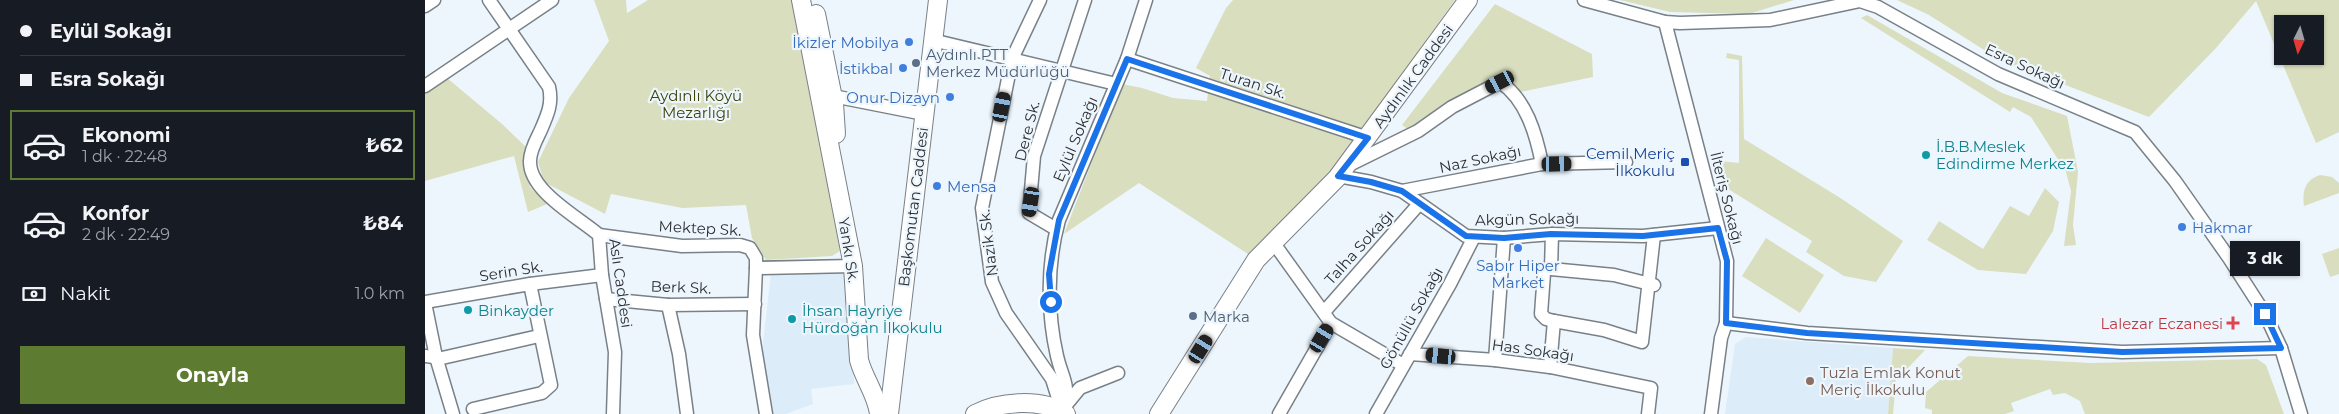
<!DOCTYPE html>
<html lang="tr">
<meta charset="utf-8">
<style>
body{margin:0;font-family:Montserrat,sans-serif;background:#20242c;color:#f1f3f6;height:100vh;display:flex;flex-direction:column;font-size:19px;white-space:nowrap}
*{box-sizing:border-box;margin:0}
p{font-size:16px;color:#9ea1a6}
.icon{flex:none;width:28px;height:28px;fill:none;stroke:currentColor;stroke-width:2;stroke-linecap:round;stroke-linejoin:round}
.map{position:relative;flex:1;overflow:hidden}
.details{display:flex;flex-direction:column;background:#171b24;width:425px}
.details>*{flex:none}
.banner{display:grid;align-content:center;height:110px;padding:0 20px;background:#171b24}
.needle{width:32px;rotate:185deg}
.tools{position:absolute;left:1849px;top:15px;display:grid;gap:10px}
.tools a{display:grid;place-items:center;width:50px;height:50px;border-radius:0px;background:#171b24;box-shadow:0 1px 4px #0004;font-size:25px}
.end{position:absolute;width:22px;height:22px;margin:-11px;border:6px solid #1a73e8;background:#fff;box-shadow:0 0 0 2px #fff}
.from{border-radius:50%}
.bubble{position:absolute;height:35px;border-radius:0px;background:#171b24;box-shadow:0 1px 4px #0004;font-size:16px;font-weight:700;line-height:35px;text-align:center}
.car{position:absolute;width:15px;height:30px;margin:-15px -8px;border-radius:6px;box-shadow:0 0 4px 1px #0007;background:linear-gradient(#222 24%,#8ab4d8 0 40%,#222 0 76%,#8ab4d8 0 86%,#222 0)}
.banner b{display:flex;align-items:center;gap:18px;height:48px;font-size:19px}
.banner b+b{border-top:1px solid #363941}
.banner i{width:12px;height:12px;background:#f1f3f6}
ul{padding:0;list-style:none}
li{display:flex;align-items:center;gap:15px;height:70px;margin:0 10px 8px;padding:0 10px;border:2px solid transparent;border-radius:0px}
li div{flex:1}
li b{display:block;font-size:19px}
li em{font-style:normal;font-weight:700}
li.selected{border-color:#5e7c31}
li>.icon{width:45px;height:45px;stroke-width:1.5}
.pay{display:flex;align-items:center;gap:12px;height:55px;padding:0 20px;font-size:19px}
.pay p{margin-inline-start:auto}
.cta{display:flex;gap:10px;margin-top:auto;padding:10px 20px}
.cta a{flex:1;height:58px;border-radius:0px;background:#5e7c31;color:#fff;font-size:20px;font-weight:700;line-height:58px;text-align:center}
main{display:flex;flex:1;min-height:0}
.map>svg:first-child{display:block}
.built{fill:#dcecf8}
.green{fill:#d9debe;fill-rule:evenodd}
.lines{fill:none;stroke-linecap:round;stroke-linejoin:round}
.street-casing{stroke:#798188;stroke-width:15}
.secondary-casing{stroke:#798188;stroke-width:20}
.street{stroke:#fff;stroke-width:12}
.secondary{stroke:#fff;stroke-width:18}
.route{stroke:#1a73e8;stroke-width:6}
.shop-dot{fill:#3f7fe0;stroke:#edf6fd;stroke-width:2}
.service-dot{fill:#5c6f8a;stroke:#edf6fd;stroke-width:2}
.culture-dot{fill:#0f9aa8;stroke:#edf6fd;stroke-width:2}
.transit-dot{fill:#1a4fb4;stroke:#edf6fd;stroke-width:2}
.health-dot{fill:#e0444e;stroke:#edf6fd;stroke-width:2}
.education-dot{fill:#8d6e63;stroke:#edf6fd;stroke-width:2}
.labels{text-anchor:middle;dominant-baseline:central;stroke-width:4.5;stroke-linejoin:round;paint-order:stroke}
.shop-label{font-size:15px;fill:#366cbe;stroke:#edf6fd;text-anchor:end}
.service-label{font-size:15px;fill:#4e5e75;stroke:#edf6fd;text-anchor:start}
.street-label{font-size:15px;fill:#2c2f32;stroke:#edf6fd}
.park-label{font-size:15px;fill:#3e4308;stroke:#edf6fd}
.culture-label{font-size:15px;fill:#0d838f;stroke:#edf6fd;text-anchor:start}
.transit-label{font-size:15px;fill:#164399;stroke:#edf6fd;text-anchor:end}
.health-label{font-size:15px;fill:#be3a42;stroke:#edf6fd;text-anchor:end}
.education-label{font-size:15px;fill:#785e54;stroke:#edf6fd;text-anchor:start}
</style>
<main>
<section class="details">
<div class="banner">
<b><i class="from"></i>Eylül Sokağı</b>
<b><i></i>Esra Sokağı</b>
</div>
<ul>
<li class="selected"><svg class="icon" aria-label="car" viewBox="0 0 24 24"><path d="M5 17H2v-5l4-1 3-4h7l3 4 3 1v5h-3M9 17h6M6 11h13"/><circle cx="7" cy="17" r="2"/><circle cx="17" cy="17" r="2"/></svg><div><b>Ekonomi</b><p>1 dk · 22:48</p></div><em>₺62</em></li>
<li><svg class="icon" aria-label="car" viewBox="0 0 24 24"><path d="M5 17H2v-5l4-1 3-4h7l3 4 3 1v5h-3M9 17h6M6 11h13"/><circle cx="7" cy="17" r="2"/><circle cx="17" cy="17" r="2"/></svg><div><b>Konfor</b><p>2 dk · 22:49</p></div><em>₺84</em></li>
</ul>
<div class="pay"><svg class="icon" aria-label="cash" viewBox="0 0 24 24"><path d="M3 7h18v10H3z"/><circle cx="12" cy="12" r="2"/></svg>Nakit<p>1.0 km</p></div>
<div class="cta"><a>Onayla</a></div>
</section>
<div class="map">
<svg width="1914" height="414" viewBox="0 0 1914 414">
<rect width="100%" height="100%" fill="#edf6fd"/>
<g class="built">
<polygon points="346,273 424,273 429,384 386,389 388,404 361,414 345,414 339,365 338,343"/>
<polygon points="1321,337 1468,348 1463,414 1300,414 1310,344"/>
</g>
<g class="green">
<polygon points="169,0 201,0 202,13 223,0 368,0 415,251 407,256 341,260 327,238 321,205 257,208 186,194 180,214 119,182 113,162 144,98 184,41"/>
<polygon points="808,0 1030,0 906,172 823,254 714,183 639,234 697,84 717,88 748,98 782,101 785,76 771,68 801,8"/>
<polygon points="1195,0 1369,0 1324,14 1245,12"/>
<path d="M1472 0H1914V132L1891 143 1831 1 1791 48 1724 117 1575 60 1504 15ZM1858 24H1890V56H1858Z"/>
<polygon points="1070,4 1167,54 1168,77 1095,92 1070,76 984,130 977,125"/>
<polygon points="1442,15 1577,93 1642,116 1653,172 1648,225 1651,245 1639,246 1646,191 1641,172 1606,117 1588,107 1585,112 1436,18"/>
<polygon points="1302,53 1317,56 1319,139 1417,199 1478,241 1451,282 1419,276 1381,252 1387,241 1300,187 1294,161 1314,163 1314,60 1301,58"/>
<polygon points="22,78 77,124 100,146 99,158 105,187 122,204 103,212 89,156 0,181 0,92"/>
<path d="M1895 175 1907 177 1914 183V193L1879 206C1877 191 1880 180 1895 175Z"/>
<polygon points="1620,188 1634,202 1628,231 1601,274 1553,270 1502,240 1514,221 1558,249 1585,206 1604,216"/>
<polygon points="1341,238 1399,275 1375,313 1317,276"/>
<polygon points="1914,248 1914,274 1905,277 1897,254"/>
<polygon points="1468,348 1500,350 1482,369 1472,369 1468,414 1463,414"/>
<polygon points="1543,356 1666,363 1832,359 1841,365 1859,414 1660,414 1655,401 1640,393 1628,395 1625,389 1586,403 1589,411 1580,414 1507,414 1507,410 1500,408 1501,392"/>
</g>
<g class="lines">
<defs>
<g id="street">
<path d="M64 0 124 87C128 104 122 116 115 132 111 140 105 151 105 161 104 191 153 217 174 235L177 275 190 352 188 414"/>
<polyline points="615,0 587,59 557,208 567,282 581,313 627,379 637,411"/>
<polyline points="1159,0 1240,22 1255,23 1345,20 1435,1 1453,7 1573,74 1710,132 1750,181 1804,258 1840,314 1856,348 1876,414"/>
<polyline points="0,6 9,0"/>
<polyline points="1240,22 1302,261 1301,323 1296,338 1286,414"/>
<polyline points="507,40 691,84"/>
<polyline points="702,59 943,138"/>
<polyline points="0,86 127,0"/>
<polyline points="408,96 499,114"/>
<path d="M922 166 993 131 1027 107 1075 82C1101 99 1111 134 1117 164"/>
<polyline points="913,176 946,182 977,191 1041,236 1079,238 1127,234 1218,236 1293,228"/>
<polyline points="977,191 1117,164 1201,162"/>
<polyline points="631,229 604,213 609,156 660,0"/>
<polyline points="1127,234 1126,269 1189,275 1229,285"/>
<polyline points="174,235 257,246 315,245 325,248 331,258 331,268 328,335 341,414"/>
<polyline points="848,242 906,323 978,365"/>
<polyline points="331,268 428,266"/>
<polyline points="1126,269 1120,269 1119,273 1116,314 1121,319 1129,321"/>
<polyline points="181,299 243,305 330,304"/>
<polyline points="0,302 105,284 177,275"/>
<polyline points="0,303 11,357 28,414"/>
<polyline points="243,305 254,354 262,414"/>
<polyline points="899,312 994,204"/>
<polyline points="1301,323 1382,333 1697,352 1856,348"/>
<polyline points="985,354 1070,360 1125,367 1226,388 1223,414"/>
<polyline points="0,356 17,358 114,336"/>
<polyline points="1070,360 1079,238"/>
<polyline points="1125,367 1129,321 1179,330 1217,342 1229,235"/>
<polyline points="641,405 655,388 693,373"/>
<polyline points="48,409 117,393 126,385 105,284"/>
<path d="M637 411C646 383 638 382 632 356 622 312 622 263 634 220L702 59 721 0"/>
<polyline points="854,414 906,323"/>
<polyline points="951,414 1025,284 1049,237"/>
</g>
<g id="secondary">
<path d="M376 0 428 266 434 360C439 379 452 395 454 414"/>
<polyline points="391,14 409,103 411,134"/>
<polyline points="464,414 513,0"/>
<path d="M550 414C575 401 617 398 641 414"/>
<polyline points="734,414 831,260 912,178 1043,0"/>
</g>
</defs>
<use href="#street" class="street-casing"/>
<use href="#secondary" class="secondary-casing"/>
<use href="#street" class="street"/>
<use href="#secondary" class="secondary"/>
</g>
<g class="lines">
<polyline class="route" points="626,302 624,274 634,220 702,59 943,138 913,176 946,182 977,191 1041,236 1079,238 1126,234 1218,236 1293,228 1302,261 1301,323 1382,333 1697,352 1856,348 1840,314"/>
</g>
<g class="shop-dot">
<circle cx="484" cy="42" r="5"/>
<circle cx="478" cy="68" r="5"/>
<circle cx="525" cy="97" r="5"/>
<circle cx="512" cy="186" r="5"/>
<circle cx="1757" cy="227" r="5"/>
<circle cx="1093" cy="248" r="5"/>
</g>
<g class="service-dot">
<circle cx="491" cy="63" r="5"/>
<circle cx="768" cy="316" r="5"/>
</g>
<g class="culture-dot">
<circle cx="1501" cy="155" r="5"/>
<circle cx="43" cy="310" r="5"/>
<circle cx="367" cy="319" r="5"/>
</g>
<rect class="transit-dot" x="1255" y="157" width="10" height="10" rx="2.5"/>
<path class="health-dot" d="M1805.5 315.5h5v5h5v5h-5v5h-5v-5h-5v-5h5z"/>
<circle class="education-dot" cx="1385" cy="381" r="5"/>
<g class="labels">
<g class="shop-label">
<text x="474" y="42">İkizler Mobilya</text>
<text x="468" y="68">İstikbal</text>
<text x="515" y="97">Onur Dizayn</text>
<text x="522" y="186" text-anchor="start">Mensa</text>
<text x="1767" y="227" text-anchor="start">Hakmar</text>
<text x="1093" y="265" text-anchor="middle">Sabır Hiper<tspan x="1093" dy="17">Market</tspan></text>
</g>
<g class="service-label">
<text x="501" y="54">Aydınlı PTT<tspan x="501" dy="17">Merkez Müdürlüğü</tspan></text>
<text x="778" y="316">Marka</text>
</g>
<g class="street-label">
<text transform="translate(1600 66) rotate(25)">Esra Sokağı</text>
<text transform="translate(988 76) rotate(-54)">Aydınlık Caddesi</text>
<text transform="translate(828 83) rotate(18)">Turan Sk.</text>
<text transform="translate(602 131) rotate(-76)">Dere Sk.</text>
<text transform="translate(650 139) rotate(-67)">Eylül Sokağı</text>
<text transform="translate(1055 159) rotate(-12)">Naz Sokağı</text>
<text transform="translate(1302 198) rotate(76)">İlteriş Sokağı</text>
<text transform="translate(488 207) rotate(-83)">Başkomutan Caddesi</text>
<text transform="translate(1102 219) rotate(-1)">Akgün Sokağı</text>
<text transform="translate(275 228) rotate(3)">Mektep Sk.</text>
<text transform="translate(563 243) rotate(-97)">Nazik Sk.</text>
<text transform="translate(934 247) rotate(-48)">Talha Sokağı</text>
<text transform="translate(424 250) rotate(81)">Yankı Sk.</text>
<text transform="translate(86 271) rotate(-9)">Serin Sk.</text>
<text transform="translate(196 283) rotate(82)">Aslı Caddesi</text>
<text transform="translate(256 287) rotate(2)">Berk Sk.</text>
<text transform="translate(986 318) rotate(-61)">Gönüllü Sokağı</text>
<text transform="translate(1108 350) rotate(8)">Has Sokağı</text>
</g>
<g class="park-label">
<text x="271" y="95">Aydınlı Köyü<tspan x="271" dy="17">Mezarlığı</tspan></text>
</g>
<g class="culture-label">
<text x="1511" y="146">İ.B.B.Meslek<tspan x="1511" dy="17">Edindirme Merkez</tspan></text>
<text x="53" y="310">Binkayder</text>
<text x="377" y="310">İhsan Hayriye<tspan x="377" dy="17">Hürdoğan İlkokulu</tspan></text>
</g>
<g class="transit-label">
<text x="1250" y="153">Cemil Meriç<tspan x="1250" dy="17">İlkokulu</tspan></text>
</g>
<g class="health-label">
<text x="1798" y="323">Lalezar Eczanesi</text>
</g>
<g class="education-label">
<text x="1395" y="372">Tuzla Emlak Konut<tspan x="1395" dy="17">Meriç İlkokulu</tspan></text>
</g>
</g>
</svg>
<div class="tools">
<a><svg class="needle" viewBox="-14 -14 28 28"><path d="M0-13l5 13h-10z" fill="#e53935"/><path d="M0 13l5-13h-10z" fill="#9ea1a6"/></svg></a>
</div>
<i class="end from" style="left:626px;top:302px"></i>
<i class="end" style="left:1840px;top:314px"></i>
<div class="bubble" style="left:1805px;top:241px;width:70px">3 dk</div>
<i class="car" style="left:1075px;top:82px;rotate:243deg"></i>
<i class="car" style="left:577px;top:107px;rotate:11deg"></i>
<i class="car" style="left:1132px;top:164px;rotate:89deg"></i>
<i class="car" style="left:606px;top:202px;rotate:189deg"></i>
<i class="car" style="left:897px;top:338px;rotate:31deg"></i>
<i class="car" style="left:776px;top:349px;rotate:32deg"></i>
<i class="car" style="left:1016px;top:356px;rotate:276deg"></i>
</div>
</main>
